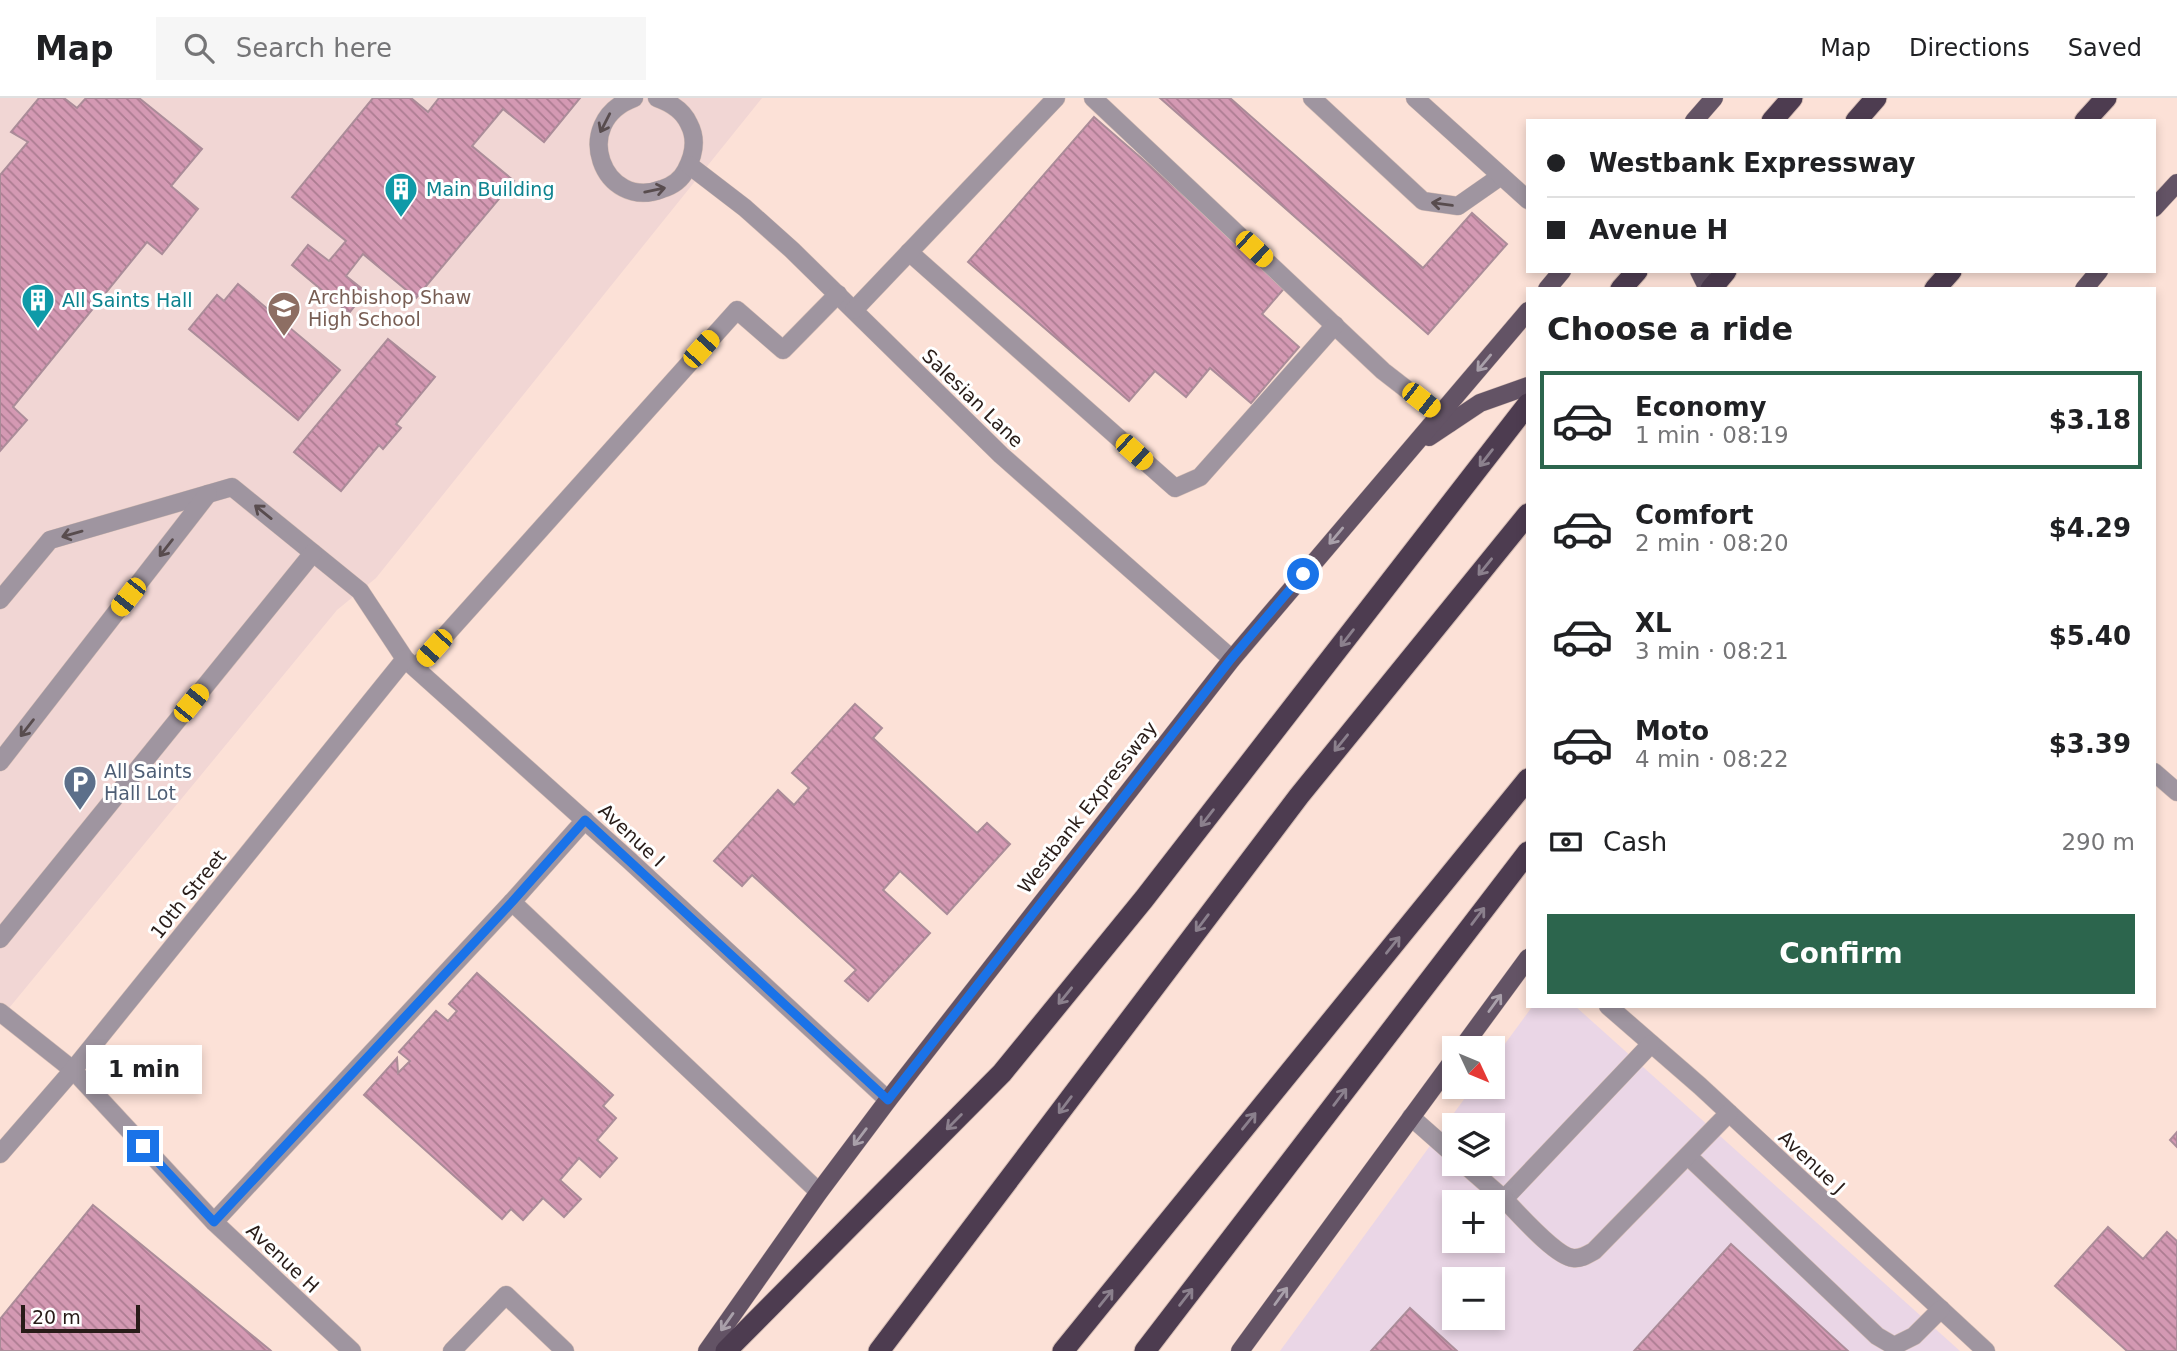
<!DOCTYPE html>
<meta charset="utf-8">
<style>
body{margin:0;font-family:"DejaVu Sans",sans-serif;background:#f6f6f6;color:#202124;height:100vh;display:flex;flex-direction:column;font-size:26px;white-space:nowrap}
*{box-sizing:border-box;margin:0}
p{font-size:23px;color:#757577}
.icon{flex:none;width:38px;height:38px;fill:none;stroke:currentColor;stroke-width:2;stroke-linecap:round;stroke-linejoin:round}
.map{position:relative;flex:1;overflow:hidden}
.side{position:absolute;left:1526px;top:189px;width:630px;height:721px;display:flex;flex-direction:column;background:#fff;border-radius:0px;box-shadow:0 4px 10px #0003}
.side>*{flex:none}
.banner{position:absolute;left:1526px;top:21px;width:630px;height:154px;border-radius:0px;box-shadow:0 4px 10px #0003;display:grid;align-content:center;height:154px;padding:0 21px;background:#fff}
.needle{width:46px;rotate:134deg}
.controls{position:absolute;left:1442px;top:938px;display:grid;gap:14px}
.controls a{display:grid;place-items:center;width:63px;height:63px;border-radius:0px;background:#fff;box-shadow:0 4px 10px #0003;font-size:35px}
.scale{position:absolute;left:21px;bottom:18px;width:119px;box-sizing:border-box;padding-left:7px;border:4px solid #281c18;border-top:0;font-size:19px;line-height:24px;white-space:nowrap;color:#281c18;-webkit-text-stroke:5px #fff;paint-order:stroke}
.end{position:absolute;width:32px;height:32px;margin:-16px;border:9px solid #1a73e8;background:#fff;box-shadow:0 0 0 4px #fff}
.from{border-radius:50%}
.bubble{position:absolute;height:49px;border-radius:0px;background:#fff;box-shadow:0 4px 10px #0003;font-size:23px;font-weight:600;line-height:49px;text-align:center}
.car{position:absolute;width:21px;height:42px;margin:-21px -10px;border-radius:9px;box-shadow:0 0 5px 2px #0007;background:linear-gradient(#f5c518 24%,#345 0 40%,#f5c518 0 76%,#345 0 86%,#f5c518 0)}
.banner b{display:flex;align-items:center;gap:24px;height:66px;font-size:26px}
.banner b+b{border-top:2px solid #e0e0e0}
.banner i{width:18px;height:18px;background:#202124}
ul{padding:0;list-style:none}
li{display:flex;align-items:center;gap:21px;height:98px;margin:0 14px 10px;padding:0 7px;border:4px solid transparent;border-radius:0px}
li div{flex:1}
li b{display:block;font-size:26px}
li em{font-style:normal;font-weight:600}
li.selected{border-color:#2c654d}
li>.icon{width:63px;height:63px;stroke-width:1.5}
h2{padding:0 21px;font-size:32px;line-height:84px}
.pay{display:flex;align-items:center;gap:18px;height:77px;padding:0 21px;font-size:26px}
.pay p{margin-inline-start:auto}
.action{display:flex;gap:14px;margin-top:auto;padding:14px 21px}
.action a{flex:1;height:80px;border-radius:0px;background:#2c654d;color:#fff;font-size:28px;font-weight:600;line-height:80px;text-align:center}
header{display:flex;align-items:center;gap:42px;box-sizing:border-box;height:98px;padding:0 35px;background:#fff;border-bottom:2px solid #e0e0e0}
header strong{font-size:33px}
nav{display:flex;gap:38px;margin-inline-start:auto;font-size:24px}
.search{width:490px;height:63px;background:#f6f6f6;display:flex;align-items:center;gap:18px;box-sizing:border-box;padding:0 24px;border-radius:0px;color:#757577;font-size:26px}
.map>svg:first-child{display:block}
.commercial{fill:#ead6e6;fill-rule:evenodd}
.education{fill:#f1d6d4}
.building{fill:url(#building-back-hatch);stroke:#ab8c99;stroke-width:2}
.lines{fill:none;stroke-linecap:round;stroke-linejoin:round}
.minor-casing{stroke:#d6beb5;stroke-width:19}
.major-casing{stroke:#d6beb5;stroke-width:19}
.highway-casing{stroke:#d6beb5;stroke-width:23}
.minor{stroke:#9f95a0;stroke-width:18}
.major{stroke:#635365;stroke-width:18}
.highway{stroke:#4d3c50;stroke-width:21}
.oneway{stroke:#584c4e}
.oneway2{stroke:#a9a0aa}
.oneway3{stroke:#8b808d}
.route{stroke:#1a73e8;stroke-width:9}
.labels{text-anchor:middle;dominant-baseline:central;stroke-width:6;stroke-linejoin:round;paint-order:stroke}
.culture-label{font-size:19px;fill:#0d838f;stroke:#fff;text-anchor:start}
.education-label{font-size:19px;fill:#785e54;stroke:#fff;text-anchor:start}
.street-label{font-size:19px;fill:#281c18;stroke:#fff}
.service-label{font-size:19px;fill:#4e5e75;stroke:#fff;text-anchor:start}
</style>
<header>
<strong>Map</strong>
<div class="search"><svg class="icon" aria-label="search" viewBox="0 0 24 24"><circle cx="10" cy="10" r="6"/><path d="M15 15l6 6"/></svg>Search here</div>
<nav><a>Map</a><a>Directions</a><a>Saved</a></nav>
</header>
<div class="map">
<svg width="2177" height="1253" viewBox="0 0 2177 1253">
<defs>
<pattern id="building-back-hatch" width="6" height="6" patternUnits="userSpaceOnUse" patternTransform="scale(1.75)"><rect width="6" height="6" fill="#d499b3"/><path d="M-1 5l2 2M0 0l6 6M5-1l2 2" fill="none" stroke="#ac7c91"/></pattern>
</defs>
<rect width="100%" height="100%" fill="#fce1d7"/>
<path class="commercial" d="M1537 908H1575L1960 1253H1280L1473 989H1493V962L1532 909ZM1454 1027H1493V1066H1454ZM1454 1104H1493V1143H1454ZM1454 1181H1493V1220H1454Z"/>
<polygon class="education" points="0,0 762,0 376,480 337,512 0,921"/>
<g class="building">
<polygon points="39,0 64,0 77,10 86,0 139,0 202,51 171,88 198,111 162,156 147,144 13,309 27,322 0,353 0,77 28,44 11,34"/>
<polygon points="373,0 411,0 428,14 439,0 580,0 544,44 503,11 472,48 514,83 416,200 363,156 346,178 366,194 349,215 292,167 308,147 329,163 346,143 292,99"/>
<polygon points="1160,0 1230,0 1423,170 1472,115 1507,146 1428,236"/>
<polygon points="1094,19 1287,187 1262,216 1299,249 1251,305 1210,270 1186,299 1155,273 1129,303 968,164"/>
<polygon points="238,186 340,272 298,322 189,231 217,197 224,203"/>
<polygon points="388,241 435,279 396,326 401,330 383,351 379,347 341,393 294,354"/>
<polygon points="855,606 882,630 873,640 977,735 987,725 1010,746 947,816 900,773 883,792 930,835 868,903 845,883 856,872 752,777 742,788 714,763 778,692 794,707 809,690 792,675"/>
<polygon points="477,875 613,997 603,1008 616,1020 597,1042 617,1060 600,1079 579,1060 560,1082 581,1101 564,1119 543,1100 523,1122 511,1111 502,1121 364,997 397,960 398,975 410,963 399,954 436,913 448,923 457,913 449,906"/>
<polygon points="2177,1034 2177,1049 2170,1042"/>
<polygon points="93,1107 270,1252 271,1253 0,1253 0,1221"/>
<polygon points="2108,1129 2143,1161 2167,1134 2177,1143 2177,1253 2127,1253 2055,1188"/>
<polygon points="1731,1146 1848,1253 1634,1253"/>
<polygon points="1410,1210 1457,1253 1371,1253"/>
</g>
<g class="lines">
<defs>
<g id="minor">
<path d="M634 0C569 24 603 114 662 91 672 88 681 82 686 72 694 57 697 41 689 26 683 12 671 5 657 0"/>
<polyline points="1093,0 1383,273 1450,325"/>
<polyline points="1312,0 1423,103 1458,108 1501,78"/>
<polyline points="1415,0 1528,102"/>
<polyline points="689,67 745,110 792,152 1001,357 1232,561"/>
<polyline points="909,154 1175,390 1200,379 1335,227"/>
<polyline points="854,212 1056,0"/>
<polyline points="0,502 50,442 232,389 360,493 405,561 630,763 888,1002"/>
<polyline points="416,570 737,212 783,252 838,196"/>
<polyline points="0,664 208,396"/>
<polyline points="2154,674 2177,694"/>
<polyline points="585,722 512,804 819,1094"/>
<polyline points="0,841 313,455"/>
<polyline points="1608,908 1700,988 1986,1253"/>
<polyline points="0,914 73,972 214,1124 352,1253"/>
<polyline points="1411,1019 1454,1057"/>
<polyline points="0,1056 73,972 405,561"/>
<polyline points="1688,1058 1877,1238 1894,1248 1914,1238 1941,1211"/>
<polyline points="1464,1066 1504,1101 1651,946"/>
<path d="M1504 1101C1518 1115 1555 1158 1573 1160 1581 1161 1587 1157 1594 1153L1729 1015"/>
<polyline points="214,1124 512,804"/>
<polyline points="452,1253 506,1197 565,1253"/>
</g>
<g id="major">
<polyline points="1694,23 1714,0"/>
<polyline points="2154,110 2177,85"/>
<polyline points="1699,173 1708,191"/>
<polyline points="1547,191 1562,173"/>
<polyline points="2084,191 2099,173"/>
<polyline points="1429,339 1480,305 1528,288"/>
<polyline points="1462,950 1528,860"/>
<polyline points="707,1253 819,1094 888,1002 1232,561 1528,213"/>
<polyline points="1240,1253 1454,961"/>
</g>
<g id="highway">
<polyline points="1772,23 1792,0"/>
<polyline points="1856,23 1876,0"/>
<polyline points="2085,23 2106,0"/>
<polyline points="1621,191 1637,173"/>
<polyline points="1711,191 1726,173"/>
<polyline points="1935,191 1951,173"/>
<polyline points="726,1253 1002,975 1144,801 1528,306"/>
<polyline points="879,1253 1299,698 1528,416"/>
<polyline points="1063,1253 1528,681"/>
<polyline points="1145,1253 1528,754"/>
</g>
</defs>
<use href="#minor" class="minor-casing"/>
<use href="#major" class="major-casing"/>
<use href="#highway" class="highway-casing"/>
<use href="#minor" class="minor"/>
<use href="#major" class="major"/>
<use href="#highway" class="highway"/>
</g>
<defs><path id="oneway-shaft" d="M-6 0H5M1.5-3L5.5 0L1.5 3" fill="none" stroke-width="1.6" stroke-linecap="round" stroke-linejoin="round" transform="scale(1.75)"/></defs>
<g class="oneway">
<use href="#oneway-shaft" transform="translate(605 25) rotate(117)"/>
<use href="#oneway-shaft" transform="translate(655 92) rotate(-12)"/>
<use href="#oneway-shaft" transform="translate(1442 106) rotate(-172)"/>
<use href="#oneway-shaft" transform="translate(263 414) rotate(-141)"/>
<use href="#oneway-shaft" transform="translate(72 436) rotate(164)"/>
<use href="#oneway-shaft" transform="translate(166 450) rotate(128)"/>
<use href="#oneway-shaft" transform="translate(27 630) rotate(128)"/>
</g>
<g class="oneway2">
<use href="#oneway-shaft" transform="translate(1484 265) rotate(130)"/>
<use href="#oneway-shaft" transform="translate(1336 438) rotate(130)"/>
<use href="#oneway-shaft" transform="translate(1495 905) rotate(-54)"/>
<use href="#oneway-shaft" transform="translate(860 1039) rotate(127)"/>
<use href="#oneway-shaft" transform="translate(1281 1198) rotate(-54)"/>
<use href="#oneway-shaft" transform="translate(727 1224) rotate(125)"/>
</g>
<g class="oneway3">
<use href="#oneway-shaft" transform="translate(1486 360) rotate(128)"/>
<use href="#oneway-shaft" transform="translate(1485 469) rotate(129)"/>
<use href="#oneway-shaft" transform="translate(1347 540) rotate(128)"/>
<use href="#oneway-shaft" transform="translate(1341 645) rotate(129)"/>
<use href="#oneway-shaft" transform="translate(1207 720) rotate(128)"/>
<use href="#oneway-shaft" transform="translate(1478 818) rotate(-53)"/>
<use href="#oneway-shaft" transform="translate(1202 825) rotate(127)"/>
<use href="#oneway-shaft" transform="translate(1393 847) rotate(-51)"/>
<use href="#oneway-shaft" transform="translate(1065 898) rotate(129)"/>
<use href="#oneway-shaft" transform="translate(1340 999) rotate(-53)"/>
<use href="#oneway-shaft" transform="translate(1065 1007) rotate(127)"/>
<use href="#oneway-shaft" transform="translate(1249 1023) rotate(-51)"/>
<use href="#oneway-shaft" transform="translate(954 1024) rotate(135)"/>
<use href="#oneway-shaft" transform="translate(1186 1199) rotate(-52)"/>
<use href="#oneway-shaft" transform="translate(1106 1200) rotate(-51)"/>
</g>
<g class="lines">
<polyline class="route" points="143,1048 214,1124 512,804 585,722 888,1002 1231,561 1303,476"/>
</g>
<defs>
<symbol id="building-pin" viewBox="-11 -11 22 30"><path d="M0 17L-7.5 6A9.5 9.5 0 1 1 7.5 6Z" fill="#0f9aa8" stroke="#fff"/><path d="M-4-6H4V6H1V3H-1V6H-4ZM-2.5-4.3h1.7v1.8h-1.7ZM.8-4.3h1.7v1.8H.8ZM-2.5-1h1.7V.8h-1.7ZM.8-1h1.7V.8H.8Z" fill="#fff"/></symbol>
<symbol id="school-pin" viewBox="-11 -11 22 30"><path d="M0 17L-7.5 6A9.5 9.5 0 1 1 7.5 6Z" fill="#8d6e63" stroke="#fff"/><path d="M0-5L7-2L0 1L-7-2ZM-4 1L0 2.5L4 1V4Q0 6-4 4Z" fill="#fff"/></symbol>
<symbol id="parking-pin" viewBox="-11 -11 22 30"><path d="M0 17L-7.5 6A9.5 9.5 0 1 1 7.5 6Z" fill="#5c6f8a" stroke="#fff"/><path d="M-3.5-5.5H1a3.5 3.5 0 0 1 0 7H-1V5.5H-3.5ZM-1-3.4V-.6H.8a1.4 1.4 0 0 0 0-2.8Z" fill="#fff"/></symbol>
</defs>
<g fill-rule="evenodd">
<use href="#building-pin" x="382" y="72" width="38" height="52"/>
<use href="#building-pin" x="19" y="183" width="38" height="52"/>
<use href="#school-pin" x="265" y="191" width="38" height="52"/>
<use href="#parking-pin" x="61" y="665" width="38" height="52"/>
</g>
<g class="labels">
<g class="culture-label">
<text x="426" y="91">Main Building</text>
<text x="62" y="202">All Saints Hall</text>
</g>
<g class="education-label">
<text x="308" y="199">Archbishop Shaw<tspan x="308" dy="22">High School</tspan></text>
</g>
<g class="street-label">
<text transform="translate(973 300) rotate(44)">Salesian Lane</text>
<text transform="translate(1087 709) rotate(-52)">Westbank Expressway</text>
<text transform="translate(632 737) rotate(43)">Avenue I</text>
<text transform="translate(188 796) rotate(-51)">10th Street</text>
<text transform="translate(1812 1064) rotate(43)">Avenue J</text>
<text transform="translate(283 1160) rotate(43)">Avenue H</text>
</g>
<g class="service-label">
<text x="104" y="673">All Saints<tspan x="104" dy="22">Hall Lot</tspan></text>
</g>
</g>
</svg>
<div class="controls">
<a><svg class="needle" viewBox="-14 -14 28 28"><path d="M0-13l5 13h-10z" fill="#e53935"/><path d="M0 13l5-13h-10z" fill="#757577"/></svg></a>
<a><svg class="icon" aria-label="layers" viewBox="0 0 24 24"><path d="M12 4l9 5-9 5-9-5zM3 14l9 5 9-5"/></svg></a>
<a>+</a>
<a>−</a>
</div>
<div class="scale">20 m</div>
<i class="end from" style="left:1303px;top:476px"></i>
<i class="end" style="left:143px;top:1048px"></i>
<div class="bubble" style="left:86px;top:947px;width:116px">1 min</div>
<i class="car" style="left:1254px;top:151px;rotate:133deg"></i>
<i class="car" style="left:701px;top:251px;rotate:42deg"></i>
<i class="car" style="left:1421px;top:302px;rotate:128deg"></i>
<i class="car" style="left:1134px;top:354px;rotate:132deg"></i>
<i class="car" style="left:128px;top:499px;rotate:218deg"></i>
<i class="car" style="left:434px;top:550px;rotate:222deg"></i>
<i class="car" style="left:191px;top:605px;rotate:39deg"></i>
<div class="banner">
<b><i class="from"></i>Westbank Expressway</b>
<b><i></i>Avenue H</b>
</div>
<section class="side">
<h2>Choose a ride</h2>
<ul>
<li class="selected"><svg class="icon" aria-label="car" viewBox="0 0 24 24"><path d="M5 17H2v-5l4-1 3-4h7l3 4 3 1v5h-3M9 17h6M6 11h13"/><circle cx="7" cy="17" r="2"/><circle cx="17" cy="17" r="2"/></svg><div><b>Economy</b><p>1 min · 08:19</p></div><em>$3.18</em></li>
<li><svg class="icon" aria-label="car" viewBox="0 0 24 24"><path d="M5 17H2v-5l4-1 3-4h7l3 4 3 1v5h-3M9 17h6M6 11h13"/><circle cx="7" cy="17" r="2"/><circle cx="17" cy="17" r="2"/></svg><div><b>Comfort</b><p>2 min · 08:20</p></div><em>$4.29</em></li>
<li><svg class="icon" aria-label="car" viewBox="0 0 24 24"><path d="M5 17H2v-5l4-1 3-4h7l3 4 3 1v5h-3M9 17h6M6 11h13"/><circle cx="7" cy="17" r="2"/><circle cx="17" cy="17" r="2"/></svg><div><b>XL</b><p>3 min · 08:21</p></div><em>$5.40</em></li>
<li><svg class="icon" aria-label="car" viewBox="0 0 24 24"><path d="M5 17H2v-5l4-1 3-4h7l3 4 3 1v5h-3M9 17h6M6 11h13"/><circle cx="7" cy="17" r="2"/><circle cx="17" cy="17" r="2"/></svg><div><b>Moto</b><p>4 min · 08:22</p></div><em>$3.39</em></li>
</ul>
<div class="pay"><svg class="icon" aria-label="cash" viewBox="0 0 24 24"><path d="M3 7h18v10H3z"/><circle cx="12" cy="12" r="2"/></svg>Cash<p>290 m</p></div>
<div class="action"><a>Confirm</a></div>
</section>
</div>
